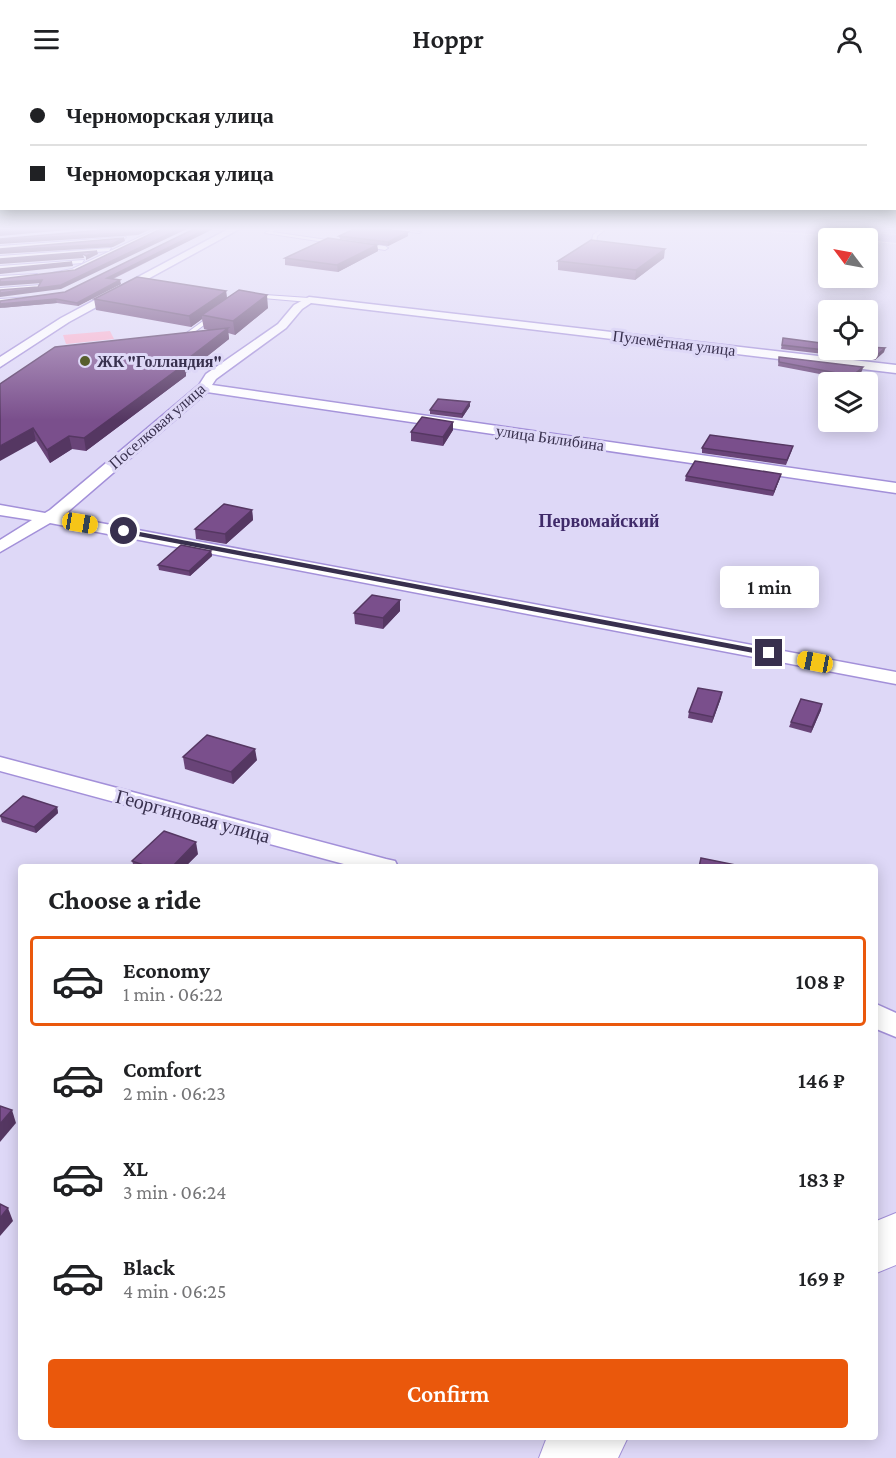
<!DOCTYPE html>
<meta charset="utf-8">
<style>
body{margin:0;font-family:"Crimson Pro",serif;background:#f6f6f6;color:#202124;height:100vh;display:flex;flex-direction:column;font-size:22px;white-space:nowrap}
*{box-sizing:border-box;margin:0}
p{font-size:20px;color:#757577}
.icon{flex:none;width:33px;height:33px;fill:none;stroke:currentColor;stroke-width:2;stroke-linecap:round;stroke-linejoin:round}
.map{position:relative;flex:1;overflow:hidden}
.side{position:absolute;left:18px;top:786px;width:860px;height:576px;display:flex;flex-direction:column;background:#fff;border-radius:6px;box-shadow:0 3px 15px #0003}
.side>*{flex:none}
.banner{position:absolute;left:0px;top:0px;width:897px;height:132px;box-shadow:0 3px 15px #0003;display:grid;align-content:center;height:132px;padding:0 30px;background:#fff}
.needle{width:39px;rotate:302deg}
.buttons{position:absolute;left:818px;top:150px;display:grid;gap:12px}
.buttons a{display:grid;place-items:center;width:60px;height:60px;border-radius:6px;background:#fff;box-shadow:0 3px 15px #0003;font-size:30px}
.end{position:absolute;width:27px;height:27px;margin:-14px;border:8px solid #38304e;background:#fff;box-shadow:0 0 0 3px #fff}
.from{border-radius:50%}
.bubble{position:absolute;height:42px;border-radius:6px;background:#fff;box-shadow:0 3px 15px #0003;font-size:20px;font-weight:600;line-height:42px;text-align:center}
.car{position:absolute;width:18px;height:36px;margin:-18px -9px;border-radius:8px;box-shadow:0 0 4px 2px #0007;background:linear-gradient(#f5c518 24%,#345 0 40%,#f5c518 0 76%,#345 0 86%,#f5c518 0)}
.banner b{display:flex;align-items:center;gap:21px;height:57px;font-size:22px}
.banner b+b{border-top:2px solid #e0e0e0}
.banner i{width:15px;height:15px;background:#202124}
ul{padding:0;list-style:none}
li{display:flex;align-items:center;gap:18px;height:90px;margin:0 12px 9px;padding:0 18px;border:3px solid transparent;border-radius:6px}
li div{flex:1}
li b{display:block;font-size:22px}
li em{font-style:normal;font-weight:600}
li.active{border-color:#ea580c}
li>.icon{width:54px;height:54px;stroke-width:1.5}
h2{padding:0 30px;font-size:27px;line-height:72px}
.primary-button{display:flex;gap:12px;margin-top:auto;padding:12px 30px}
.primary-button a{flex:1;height:69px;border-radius:6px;background:#ea580c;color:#fff;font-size:24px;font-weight:600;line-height:69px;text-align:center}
header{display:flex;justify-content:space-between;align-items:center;height:78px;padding:0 30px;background:#fff;font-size:27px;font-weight:600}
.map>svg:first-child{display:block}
.green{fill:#f9b0cb}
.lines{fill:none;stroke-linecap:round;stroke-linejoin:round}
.lane-casing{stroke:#a390d9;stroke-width:2}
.street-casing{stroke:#a390d9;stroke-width:3}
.secondary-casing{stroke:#a390d9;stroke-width:2}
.primary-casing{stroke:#fff;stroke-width:2}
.lane{fill:#fff;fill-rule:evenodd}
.street{fill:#fff;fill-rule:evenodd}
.secondary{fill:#fff;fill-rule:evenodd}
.primary{fill:#d0c2f4;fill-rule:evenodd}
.wall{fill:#694478}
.shaded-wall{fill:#553762}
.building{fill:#7a4f8c;stroke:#553762;stroke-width:1.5}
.route{fill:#38304e}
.poi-dot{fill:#575e2c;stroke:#ded8f7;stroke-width:2}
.labels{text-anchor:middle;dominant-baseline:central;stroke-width:6;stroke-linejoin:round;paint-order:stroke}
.far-street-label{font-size:16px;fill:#38304e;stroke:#ded8f7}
.far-poi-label{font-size:16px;font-weight:bold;fill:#38304e;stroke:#ded8f7;text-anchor:start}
.far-neighbourhood-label{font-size:18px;font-weight:bold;fill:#3f2a69;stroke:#ded8f7}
.street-label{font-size:20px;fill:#38304e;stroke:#ded8f7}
</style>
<header><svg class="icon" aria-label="menu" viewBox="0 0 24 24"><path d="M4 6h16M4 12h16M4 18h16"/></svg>Hoppr<svg class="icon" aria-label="person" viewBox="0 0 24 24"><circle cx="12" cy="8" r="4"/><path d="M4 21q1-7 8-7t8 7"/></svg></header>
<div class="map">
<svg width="896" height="1380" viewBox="0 0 896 1380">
<rect width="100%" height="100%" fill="#ded8f7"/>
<polygon class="green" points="110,253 114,261 66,266 63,257"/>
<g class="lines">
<defs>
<g id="lane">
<polygon points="161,149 167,149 75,193 55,197 52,195 72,191"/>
<polygon points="275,149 281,149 272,154 341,164 338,166 265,155"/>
<polygon points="370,149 386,149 421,154 419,155"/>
<polygon points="604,149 609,149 597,158 596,166 606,169 603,171 591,168 593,157"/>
<polygon points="126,159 124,161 0,172 0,168"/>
<polygon points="361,165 385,168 388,170 385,172 359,168"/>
<polygon points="111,170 109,173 0,182 0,178"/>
<polygon points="84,182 82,185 0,192 0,188"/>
<polygon points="37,196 35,199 0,202 0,198"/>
<polygon points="41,207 39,210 0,214 0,210"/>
<polygon points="252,216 309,220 312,222 309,224 250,219"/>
<polygon points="31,219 29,222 0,225 0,221"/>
<polygon points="214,235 219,236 181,264 177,264 177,262"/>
</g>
<g id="street">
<polygon points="232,149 243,149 69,244 0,289 0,279 61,240"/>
<polygon points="309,219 896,287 896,295 311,225 302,231 286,250 216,301 212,307 896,405 896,415 207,314 63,438 896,594 896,606 50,445 0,474 0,462 32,442 0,437 0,427 45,435 50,432 199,307 206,296 278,246 294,227"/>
<polygon points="0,679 386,781 395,783 398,789 355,789 0,693"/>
<polygon points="874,925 896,935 896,959 874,950"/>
</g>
<g id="secondary">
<polygon points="896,1135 896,1187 874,1196 874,1144"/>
<polygon points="547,1359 628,1359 618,1380 539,1380"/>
</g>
<polygon id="primary" points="760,149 811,149 896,157 896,165 867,162 867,160 767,153"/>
</defs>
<use href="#lane" class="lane-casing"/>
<use href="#street" class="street-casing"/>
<use href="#secondary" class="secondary-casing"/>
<use href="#primary" class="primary-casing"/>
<use href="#lane" class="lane"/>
<use href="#street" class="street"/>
<use href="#secondary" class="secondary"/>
<use href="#primary" class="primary"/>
</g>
<g class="wall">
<polygon points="198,149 217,149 113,201 121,206 78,228 57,225 0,230 65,214"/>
<polygon points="408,154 408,158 388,168 340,161 339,158"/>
<polygon points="377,167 378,173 338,194 285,187 285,180"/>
<polygon points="664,180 635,202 558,192 558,183"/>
<polygon points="226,213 227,220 268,230 235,257 228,255 229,261 186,295 186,298 86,373 72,371 50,385 0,306 208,252 204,251 202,241 191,249 96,232 94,221"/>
<polygon points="783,260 828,266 885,270 884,274 875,282 781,271"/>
<polygon points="779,279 862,293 851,302 778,288"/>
<polygon points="470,328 462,340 430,336 430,332"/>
<polygon points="453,352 443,368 411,363 411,354"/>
<polygon points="702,370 792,372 786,387 702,375"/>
<polygon points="686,398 780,400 773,418 685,403"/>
<polygon points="252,432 253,442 226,466 196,461 195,451"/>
<polygon points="211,473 212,478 190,498 159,492 158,487"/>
<polygon points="400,522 400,533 383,551 355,546 354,535"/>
<polygon points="721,620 712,645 688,640 689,634"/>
<polygon points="821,632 811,655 789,649 791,644"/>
<polygon points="183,679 257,682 233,706 185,691"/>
<polygon points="57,729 58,735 36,755 2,744 0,738"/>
<polygon points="198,776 185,789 134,789 132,783"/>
</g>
<g class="shaded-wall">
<polygon points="62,149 100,149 0,158 0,154"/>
<polygon points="148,149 156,149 138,157 0,166 0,162"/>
<polygon points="183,149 191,149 61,211 0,219 0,215 61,207"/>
<polygon points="210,149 217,149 107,203 107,200"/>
<polygon points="408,154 408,158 388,168 388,164"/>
<polygon points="124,160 125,163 113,169 0,176 0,172"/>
<polygon points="377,167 378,173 338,194 337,187"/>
<polygon points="665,171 664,180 635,202 636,192"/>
<polygon points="97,173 98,176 86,182 86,178"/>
<polygon points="83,176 84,180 0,186 0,182"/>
<polygon points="72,184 73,188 0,196 0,193"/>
<polygon points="42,202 42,205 0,208 0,204"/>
<polygon points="120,202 121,206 78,228 77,225"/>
<polygon points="226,213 227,223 202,237 202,241 191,249 189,238"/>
<polygon points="267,217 268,230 235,257 233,243"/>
<polygon points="56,221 57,225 0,230 0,226"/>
<polygon points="228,250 229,261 186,295 186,298 86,373 84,360"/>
<polygon points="885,270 884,274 875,282 876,278"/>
<polygon points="863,289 862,293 851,302 852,298"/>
<polygon points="470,324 470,328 462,340 462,336"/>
<polygon points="453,344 453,352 443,368 443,359"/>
<polygon points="33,350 36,363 0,383 0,368"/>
<polygon points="69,358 72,371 50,385 47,372"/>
<polygon points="781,396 780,400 773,418 774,413"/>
<polygon points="252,432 253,442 226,466 225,456"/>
<polygon points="211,473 212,478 190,498 189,493"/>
<polygon points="400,522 400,533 383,551 383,540"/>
<polygon points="722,614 721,620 712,645 713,639"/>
<polygon points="822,626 821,632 811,655 812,649"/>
<polygon points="255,671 257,682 233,706 231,694"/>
<polygon points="57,729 58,735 36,755 34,749"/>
<polygon points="196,764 198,776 185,789 172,789"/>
<polygon points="12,1032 16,1045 0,1064 0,1046"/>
<polygon points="8,1130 13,1143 0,1158 0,1140"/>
</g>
<g class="building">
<polygon points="30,149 62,149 0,154 0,152"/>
<polygon points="135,149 148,149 138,154 0,162 0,161"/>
<polygon points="165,149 183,149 61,207 0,215 0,212 38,209 42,202 0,204 0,201 75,192"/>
<polygon points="198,149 210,149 107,200 120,202 77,225 56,221 0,226 0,223 65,214"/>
<polygon points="358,149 365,149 408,154 388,164 339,158"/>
<polygon points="124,160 112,166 0,172 0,171"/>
<polygon points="328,160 377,167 337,187 285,180"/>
<polygon points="591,162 665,171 636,192 558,183"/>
<polygon points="97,173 86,178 83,176 0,182 0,181"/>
<polygon points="72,184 0,193 0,191"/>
<polygon points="137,199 226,213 189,238 94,221"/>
<polygon points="239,212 267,217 233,243 202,237"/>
<polygon points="228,250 181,286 185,286 84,360 69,358 47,372 33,350 0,368 0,306 55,269"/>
<polygon points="783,260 828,266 828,272 867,272 867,269 885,270 876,278 782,267"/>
<polygon points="779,279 863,289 852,298 779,284"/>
<polygon points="438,321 470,324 462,336 430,332"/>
<polygon points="422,339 453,344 443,359 411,354"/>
<polygon points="710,357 793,368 787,382 702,370"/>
<polygon points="695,383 781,396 774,413 686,398"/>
<polygon points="224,426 252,432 225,456 195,451"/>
<polygon points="181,467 211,473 189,493 158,487"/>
<polygon points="372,517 400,522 383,540 354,535"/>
<polygon points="698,610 722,614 713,639 689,634"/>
<polygon points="801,621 822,626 812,649 791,644"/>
<polygon points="207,657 255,671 231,694 183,679"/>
<polygon points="23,718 57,729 34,749 0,738"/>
<polygon points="164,753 196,764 172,789 149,789 132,783"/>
<polygon points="701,780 741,788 741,789 699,789"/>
<polygon points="0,1028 12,1032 0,1046"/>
<polygon points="0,1126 8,1130 0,1140"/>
</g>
<linearGradient id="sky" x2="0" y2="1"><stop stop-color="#85ac8e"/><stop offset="0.44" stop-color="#f0edfb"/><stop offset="1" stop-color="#f0edfb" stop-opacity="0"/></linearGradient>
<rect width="896" height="342" fill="url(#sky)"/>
<polygon class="route" points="124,451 769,573 773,575 769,578 122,455"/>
<circle class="poi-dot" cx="85" cy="283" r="6"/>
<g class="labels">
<g class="far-street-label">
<text transform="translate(674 265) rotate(7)">Пулемётная улица</text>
<text transform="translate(157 348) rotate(-41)">Поселковая улица</text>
<text transform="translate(550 360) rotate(8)">улица Билибина</text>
</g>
<g class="far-poi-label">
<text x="97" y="283">ЖК "Голландия"</text>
</g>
<g class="far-neighbourhood-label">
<text x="599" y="443">Первомайский</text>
</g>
<g class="street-label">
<text transform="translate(193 738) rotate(15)">Георгиновая улица</text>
</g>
</g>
</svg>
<div class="buttons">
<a><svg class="needle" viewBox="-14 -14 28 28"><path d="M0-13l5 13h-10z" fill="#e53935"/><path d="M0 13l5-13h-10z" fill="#757577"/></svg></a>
<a><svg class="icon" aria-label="locate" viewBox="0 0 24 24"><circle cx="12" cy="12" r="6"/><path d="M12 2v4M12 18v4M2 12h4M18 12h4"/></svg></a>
<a><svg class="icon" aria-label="layers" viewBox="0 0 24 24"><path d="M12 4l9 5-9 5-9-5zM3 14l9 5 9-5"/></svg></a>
</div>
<i class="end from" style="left:124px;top:453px"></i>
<i class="end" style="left:769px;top:575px"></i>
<div class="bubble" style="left:720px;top:488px;width:99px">1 min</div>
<i class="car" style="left:80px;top:445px;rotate:100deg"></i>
<i class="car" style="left:815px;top:584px;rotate:281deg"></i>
<div class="banner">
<b><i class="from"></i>Черноморская улица</b>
<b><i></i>Черноморская улица</b>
</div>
<section class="side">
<h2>Choose a ride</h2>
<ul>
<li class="active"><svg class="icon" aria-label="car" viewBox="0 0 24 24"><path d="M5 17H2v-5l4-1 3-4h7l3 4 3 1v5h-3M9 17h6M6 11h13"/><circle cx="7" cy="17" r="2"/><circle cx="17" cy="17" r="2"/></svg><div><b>Economy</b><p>1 min · 06:22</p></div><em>108 ₽</em></li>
<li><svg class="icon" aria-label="car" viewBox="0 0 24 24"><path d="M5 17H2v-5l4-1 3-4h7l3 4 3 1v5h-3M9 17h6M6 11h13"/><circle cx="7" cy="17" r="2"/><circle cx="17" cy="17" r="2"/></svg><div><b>Comfort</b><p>2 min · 06:23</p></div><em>146 ₽</em></li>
<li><svg class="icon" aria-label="car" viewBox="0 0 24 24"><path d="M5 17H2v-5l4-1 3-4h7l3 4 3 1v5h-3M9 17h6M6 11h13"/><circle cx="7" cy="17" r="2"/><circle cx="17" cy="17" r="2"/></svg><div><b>XL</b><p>3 min · 06:24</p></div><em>183 ₽</em></li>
<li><svg class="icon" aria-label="car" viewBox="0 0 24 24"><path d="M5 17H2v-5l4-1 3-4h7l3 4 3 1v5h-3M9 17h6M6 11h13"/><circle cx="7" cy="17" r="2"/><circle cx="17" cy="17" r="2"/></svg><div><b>Black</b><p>4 min · 06:25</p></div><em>169 ₽</em></li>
</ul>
<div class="primary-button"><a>Confirm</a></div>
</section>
</div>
